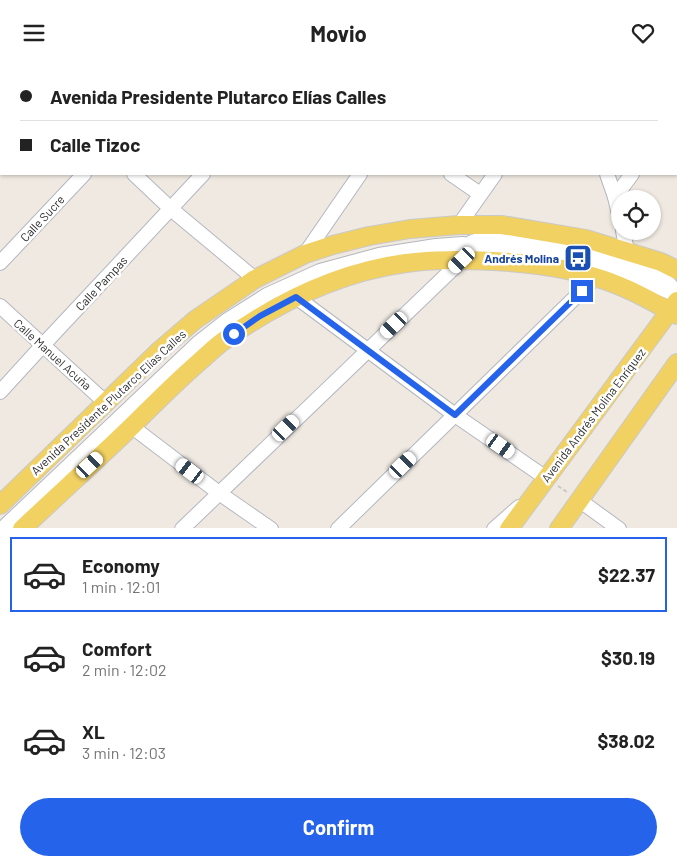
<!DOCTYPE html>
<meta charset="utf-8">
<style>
body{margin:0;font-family:Barlow,sans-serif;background:#f6f6f6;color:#222;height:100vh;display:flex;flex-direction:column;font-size:19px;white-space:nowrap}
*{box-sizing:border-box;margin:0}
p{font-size:16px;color:#767676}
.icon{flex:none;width:28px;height:28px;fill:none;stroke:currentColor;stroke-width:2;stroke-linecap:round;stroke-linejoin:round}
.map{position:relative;height:463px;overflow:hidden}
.drawer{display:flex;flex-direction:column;background:#fff;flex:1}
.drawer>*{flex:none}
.top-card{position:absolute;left:0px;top:0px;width:678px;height:110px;box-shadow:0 1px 4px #0004;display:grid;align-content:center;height:110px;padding:0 20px;background:#fff}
.fabs{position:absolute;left:611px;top:125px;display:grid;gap:10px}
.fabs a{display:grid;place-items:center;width:50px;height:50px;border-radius:50%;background:#fff;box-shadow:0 1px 4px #0004;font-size:25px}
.end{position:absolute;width:22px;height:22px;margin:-11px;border:6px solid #2563eb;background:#fff;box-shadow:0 0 0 2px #fff}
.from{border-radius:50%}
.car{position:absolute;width:15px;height:30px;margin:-15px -8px;border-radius:6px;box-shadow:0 0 4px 1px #0007;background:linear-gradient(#fff 24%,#345 0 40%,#fff 0 76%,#345 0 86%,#fff 0)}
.top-card b{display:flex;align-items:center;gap:18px;height:48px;font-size:19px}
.top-card b+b{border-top:1px solid #e0e0e0}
.top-card i{width:12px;height:12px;background:#222}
ul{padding:9px 0 0;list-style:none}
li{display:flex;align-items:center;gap:15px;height:75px;margin:0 10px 8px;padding:0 10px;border:2px solid transparent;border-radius:0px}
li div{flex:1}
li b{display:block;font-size:19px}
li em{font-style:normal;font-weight:700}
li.selected{border-color:#2563eb}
li>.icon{width:45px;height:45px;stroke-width:1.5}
.action{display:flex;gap:10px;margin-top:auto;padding:10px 20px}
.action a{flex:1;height:58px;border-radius:30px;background:#2563eb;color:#fff;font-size:20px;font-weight:700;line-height:58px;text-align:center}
header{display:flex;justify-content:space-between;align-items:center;height:65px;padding:0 20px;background:#fff;font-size:22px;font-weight:700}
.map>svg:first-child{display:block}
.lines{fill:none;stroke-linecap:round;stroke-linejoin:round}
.minor-casing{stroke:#b4b7c1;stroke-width:16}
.major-casing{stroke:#c9c9c9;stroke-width:20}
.path{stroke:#c9c9c9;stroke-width:2;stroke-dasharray:4 2.5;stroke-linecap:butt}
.minor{stroke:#fff;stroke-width:14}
.major{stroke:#f2d163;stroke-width:18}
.route{stroke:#2563eb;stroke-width:6}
.labels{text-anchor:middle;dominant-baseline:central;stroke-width:5;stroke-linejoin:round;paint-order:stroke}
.street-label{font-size:12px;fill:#2e2e2e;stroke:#fff}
.transit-label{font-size:12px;font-weight:bold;fill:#164399;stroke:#fff;text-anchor:end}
</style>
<header><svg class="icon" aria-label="menu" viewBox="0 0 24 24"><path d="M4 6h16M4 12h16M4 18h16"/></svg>Movio<svg class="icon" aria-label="heart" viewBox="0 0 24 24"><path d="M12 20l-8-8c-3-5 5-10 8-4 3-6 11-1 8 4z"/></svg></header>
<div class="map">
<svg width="677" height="464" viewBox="0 0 677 464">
<rect width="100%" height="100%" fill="#efe9e1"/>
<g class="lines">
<defs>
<g id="minor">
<polyline points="16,0 17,1"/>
<polyline points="298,0 299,1"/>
<polyline points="667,0 669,1"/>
<polyline points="57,1 58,0"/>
<polyline points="182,1 183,0"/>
<polyline points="436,1 437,0"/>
<polyline points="570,1 571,0"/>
<polyline points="676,45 677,44"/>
<polyline points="0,63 1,62"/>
<polyline points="134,109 171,144 255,214"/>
<polyline points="451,109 480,129"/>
<polyline points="607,109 615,132 620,154"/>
<polyline points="615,132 632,109"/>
<polyline points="459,160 495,109"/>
<polyline points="623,166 627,186"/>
<polyline points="472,177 490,172 521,175 638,202 665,215 673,223"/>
<polyline points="305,189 360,109"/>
<polyline points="0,198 84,109"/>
<polyline points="296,232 455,350 546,413"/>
<polyline points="0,241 105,337"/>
<polyline points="0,327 43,280 203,109"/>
<polyline points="131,361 219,428 271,464"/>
<polyline points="579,435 619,464"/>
<polyline points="2,464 198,278 226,256 267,230 320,206 379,190 436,181 462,179 519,186 636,213 677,230"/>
<polyline points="182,464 462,195"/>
<polyline points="338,464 596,212"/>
<polyline points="494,464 519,442"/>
</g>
<g id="major">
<polyline points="0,440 160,285 195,255 255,214 305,189 333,180 369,171 410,164 459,160 502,160 586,174 661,197 677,205"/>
<path d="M22 464C59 429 97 395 133 360 155 338 176 317 199 297 207 290 214 283 222 277 276 238 339 207 406 198 435 194 464 195 493 196 534 198 582 205 620 221 640 229 658 240 677 250"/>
<polyline points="509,464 677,236"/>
<polyline points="559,464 677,298"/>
</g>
</defs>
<use href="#minor" class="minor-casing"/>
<use href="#major" class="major-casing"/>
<polyline class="path" points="558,421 567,427"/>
<use href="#minor" class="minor"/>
<use href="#major" class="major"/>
</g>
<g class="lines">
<polyline class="route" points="234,269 260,251 296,232 455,350 582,226"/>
</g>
<defs>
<symbol id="bus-square" viewBox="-11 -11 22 22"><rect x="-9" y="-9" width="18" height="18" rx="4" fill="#1a4fb4" stroke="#fff"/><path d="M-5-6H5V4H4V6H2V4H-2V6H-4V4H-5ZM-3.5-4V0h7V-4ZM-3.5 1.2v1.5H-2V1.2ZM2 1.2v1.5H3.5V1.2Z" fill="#fff"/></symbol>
</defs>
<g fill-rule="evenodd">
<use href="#bus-square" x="562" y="177" width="32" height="32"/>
</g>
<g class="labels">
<g class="street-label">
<text transform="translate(42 153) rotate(-47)">Calle Sucre</text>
<text transform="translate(101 218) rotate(-47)">Calle Pampas</text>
<text transform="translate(53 289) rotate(42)">Calle Manuel Acuña</text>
<text transform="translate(108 337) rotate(-43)">Avenida Presidente Plutarco Elías Calles</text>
<text transform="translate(593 350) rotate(-53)">Avenida Andrés Molina Enríquez</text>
</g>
<g class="transit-label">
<text x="559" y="193">Andrés Molina</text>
</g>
</g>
</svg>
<div class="fabs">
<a><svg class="icon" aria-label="locate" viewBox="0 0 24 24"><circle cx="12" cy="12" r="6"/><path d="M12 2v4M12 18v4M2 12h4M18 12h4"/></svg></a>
</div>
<i class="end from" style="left:234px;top:269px"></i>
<i class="end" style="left:582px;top:226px"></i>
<i class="car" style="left:462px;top:195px;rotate:226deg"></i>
<i class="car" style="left:394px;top:260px;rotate:226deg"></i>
<i class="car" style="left:286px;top:363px;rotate:46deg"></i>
<i class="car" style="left:501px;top:381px;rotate:125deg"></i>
<i class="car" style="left:90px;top:400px;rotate:47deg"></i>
<i class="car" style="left:403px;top:400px;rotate:46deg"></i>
<i class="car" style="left:190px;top:406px;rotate:307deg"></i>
<div class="top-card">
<b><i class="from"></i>Avenida Presidente Plutarco Elías Calles</b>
<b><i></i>Calle Tizoc</b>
</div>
</div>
<section class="drawer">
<ul>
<li class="selected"><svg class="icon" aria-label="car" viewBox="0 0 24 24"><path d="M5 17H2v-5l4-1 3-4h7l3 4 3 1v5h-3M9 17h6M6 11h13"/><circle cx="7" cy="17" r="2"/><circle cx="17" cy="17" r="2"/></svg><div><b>Economy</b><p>1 min · 12:01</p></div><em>$22.37</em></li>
<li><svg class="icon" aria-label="car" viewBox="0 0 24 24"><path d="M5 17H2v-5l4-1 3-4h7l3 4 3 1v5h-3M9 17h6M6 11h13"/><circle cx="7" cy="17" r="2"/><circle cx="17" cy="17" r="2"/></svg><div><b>Comfort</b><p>2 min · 12:02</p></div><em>$30.19</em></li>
<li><svg class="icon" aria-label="car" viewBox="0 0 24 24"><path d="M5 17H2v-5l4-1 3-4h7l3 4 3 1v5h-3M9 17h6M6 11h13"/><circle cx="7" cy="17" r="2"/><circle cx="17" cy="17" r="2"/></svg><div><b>XL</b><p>3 min · 12:03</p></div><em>$38.02</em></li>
</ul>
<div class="action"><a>Confirm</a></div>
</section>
